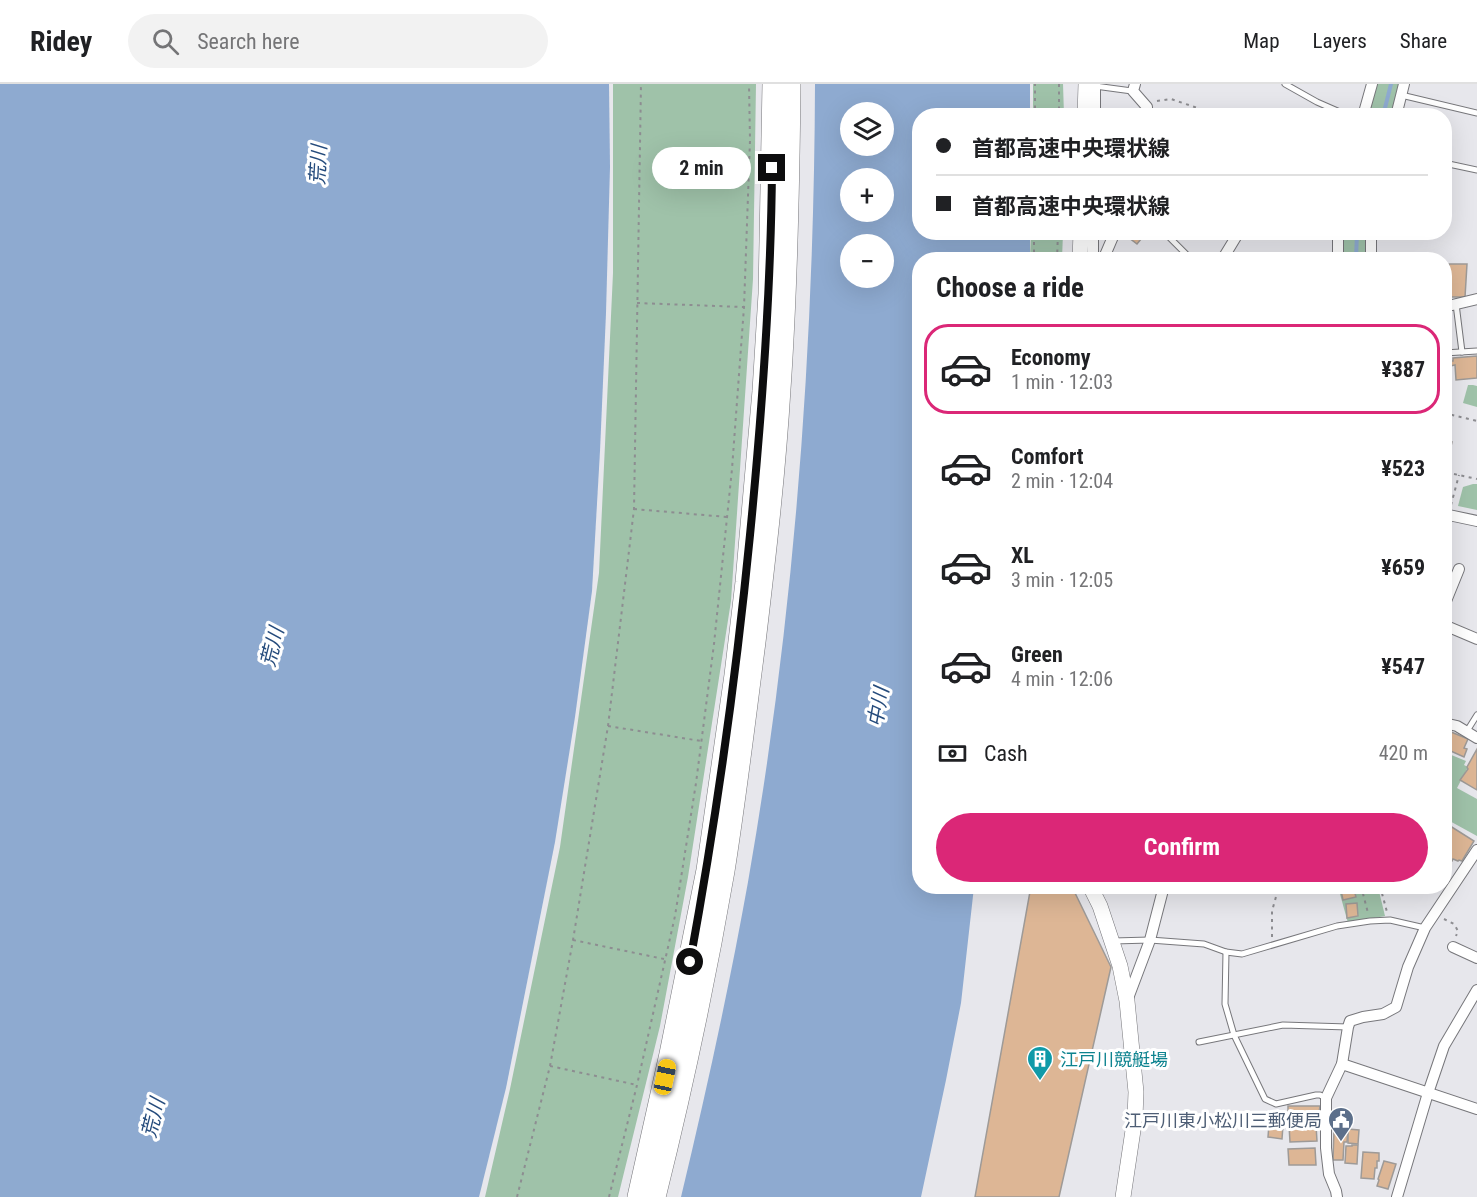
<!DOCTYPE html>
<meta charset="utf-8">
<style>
body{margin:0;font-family:"Roboto Condensed","Noto Sans JP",sans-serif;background:#f2f2f2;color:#202124;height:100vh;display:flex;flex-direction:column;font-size:22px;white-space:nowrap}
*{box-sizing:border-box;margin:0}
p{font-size:20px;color:#757577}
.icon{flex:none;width:33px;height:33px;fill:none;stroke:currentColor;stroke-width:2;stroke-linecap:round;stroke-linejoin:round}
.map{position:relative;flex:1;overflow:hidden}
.panel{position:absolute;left:912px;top:168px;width:540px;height:642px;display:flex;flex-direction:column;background:#fff;border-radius:24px;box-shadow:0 6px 24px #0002}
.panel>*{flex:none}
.guide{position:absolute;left:912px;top:24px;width:540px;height:132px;border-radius:24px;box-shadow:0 6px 24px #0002;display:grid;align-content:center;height:132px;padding:0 24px;background:#fff}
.tools{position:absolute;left:840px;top:18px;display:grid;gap:12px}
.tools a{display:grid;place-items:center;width:54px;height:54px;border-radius:50%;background:#fff;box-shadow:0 6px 24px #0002;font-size:30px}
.end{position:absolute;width:27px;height:27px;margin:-14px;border:8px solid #0d0d0e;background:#fff;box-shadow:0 0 0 3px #fff}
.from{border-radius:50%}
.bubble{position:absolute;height:42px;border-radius:21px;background:#fff;box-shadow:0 6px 24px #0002;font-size:20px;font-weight:700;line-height:42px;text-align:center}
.car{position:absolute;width:18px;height:36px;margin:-18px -9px;border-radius:8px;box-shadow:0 0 4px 2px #0007;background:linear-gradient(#f5c518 24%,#345 0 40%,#f5c518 0 76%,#345 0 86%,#f5c518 0)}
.guide b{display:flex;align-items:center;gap:21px;height:57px;font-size:22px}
.guide b+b{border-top:2px solid #e0e0e0}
.guide i{width:15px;height:15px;background:#202124}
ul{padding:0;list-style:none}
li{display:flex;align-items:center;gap:18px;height:90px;margin:0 12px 9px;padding:0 12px;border:3px solid transparent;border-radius:24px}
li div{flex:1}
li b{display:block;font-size:22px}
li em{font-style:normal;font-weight:700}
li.selected{border-color:#db2777}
li>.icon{width:54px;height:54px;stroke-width:1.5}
h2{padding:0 24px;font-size:27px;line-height:72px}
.pay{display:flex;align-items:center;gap:15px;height:66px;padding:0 24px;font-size:22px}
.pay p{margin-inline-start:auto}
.cta{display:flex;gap:12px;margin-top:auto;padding:12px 24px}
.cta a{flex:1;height:69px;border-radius:36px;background:#db2777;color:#fff;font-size:24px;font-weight:700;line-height:69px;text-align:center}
header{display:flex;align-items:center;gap:36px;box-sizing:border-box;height:84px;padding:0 30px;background:#fff;border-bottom:2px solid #e0e0e0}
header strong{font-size:28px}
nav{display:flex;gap:33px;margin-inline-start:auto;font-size:21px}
.search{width:420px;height:54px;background:#f2f2f2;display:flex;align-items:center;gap:15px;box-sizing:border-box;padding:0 21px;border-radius:33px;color:#757577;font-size:22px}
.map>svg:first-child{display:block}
.green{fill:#9fc2a9}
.water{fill:#8eaad0;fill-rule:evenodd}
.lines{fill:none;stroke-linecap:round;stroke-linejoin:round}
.stream{stroke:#8eaad0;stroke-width:4}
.building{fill:#ddb695;stroke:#9e9a97;stroke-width:1.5}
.service-casing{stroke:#77777b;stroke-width:7}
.minor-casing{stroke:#77777b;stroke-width:12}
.secondary-casing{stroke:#77777b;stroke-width:16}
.motorway-casing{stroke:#77777b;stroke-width:22}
.path{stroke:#8d8d91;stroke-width:2;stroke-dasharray:3 4.5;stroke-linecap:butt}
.service{stroke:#fff;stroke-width:5}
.minor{stroke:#fff;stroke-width:10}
.secondary{stroke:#fff;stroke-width:15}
.motorway{stroke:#fff;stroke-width:21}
.route{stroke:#0d0d0e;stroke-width:8}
.labels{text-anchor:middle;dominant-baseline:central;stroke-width:6;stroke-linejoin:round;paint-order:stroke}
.culture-label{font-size:18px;fill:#0d838f;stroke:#fff;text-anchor:start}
.service-label{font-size:18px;fill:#4e5e75;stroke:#fff;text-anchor:end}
.water-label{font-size:20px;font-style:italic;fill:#254b7c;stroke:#fff}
</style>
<header>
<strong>Ridey</strong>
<div class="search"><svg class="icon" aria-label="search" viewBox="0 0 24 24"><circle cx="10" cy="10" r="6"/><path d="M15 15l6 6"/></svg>Search here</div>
<nav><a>Map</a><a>Layers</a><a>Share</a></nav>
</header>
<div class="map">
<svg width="1477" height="1113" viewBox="0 0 1477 1113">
<rect width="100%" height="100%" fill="#e7e7ec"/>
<g class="green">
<polygon points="613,0 756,0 753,195 731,517 688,793 660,942 618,1113 485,1113 510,1005 560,763 599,489 613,189"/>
<polygon points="1033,0 1063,0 1064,31 1033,31"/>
<polygon points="1376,0 1399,0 1391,31 1366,32"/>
<polygon points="1031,149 1063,149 1062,175 1030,175"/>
<polygon points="1342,149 1366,149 1366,175 1343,175"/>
<polygon points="1468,301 1473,301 1477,302 1477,323 1463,319"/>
<polygon points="1473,400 1477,400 1477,426 1458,422 1463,403"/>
<polygon points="1444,668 1466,677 1464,681 1468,683 1457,704 1477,715 1477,752 1446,735 1448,733 1445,730"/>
<polygon points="1338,803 1378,803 1385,832 1348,839"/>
</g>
<g class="water">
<polygon points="0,0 609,0 610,83 606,229 600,367 592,507 575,633 555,758 506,1004 479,1113 0,1113"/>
<path d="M815 0H1030V31L920 32V148L1030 149V175L920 176V802L974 803 961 919 946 996 921 1113H681C706 1009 729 904 748 798 794 535 814 267 815 0ZM850 28H884V62H850ZM850 94H884V128H850ZM850 160H884V194H850Z"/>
</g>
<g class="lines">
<g class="stream">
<polyline points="1383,32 1391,0"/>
<polyline points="1356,176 1357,148"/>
</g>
</g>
<g class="building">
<polygon points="1125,148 1146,148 1146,149 1137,160 1124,150"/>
<polygon points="1449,180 1467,180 1465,213 1444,213 1444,196 1449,196"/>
<polygon points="1477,272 1477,294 1456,296 1455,281 1450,282 1451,296 1444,297 1444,274 1449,273 1450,277 1453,277 1453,274"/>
<polygon points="1444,357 1452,358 1449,371 1444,370"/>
<polygon points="1444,645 1468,655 1464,664 1467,665 1464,673 1444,664"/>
<polygon points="1477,665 1477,706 1460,696 1468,685 1467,683"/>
<polygon points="1447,740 1474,757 1462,777 1459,776 1458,777 1453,775 1452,777 1444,773 1444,743"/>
<polygon points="1031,802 1067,802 1075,809 1111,883 1059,1113 975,1113"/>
<polygon points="1340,802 1353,802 1356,813 1343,816"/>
<polygon points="1357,819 1358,832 1347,834 1346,820"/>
<polygon points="1288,1022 1320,1022 1318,1035 1288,1035"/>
<polygon points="1270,1027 1284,1028 1282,1055 1268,1053"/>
<polygon points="1289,1041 1316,1041 1317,1057 1290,1058"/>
<polygon points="1348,1045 1359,1046 1358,1060 1348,1059"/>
<polygon points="1334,1046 1348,1046 1347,1058 1344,1058 1343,1076 1333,1076"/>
<polygon points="1352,1061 1358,1061 1357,1080 1345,1079 1346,1062 1352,1062"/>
<polygon points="1315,1064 1316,1081 1289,1081 1288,1065"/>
<polygon points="1363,1068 1379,1069 1379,1077 1377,1077 1377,1084 1375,1084 1374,1095 1361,1094"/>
<polygon points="1384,1077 1396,1080 1388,1105 1377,1102 1379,1096 1378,1095"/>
</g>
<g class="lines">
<defs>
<g id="service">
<polyline points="1285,0 1317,18 1349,32"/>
<polyline points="1095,2 1132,7"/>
<polyline points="1401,11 1477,29"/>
<polyline points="1444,79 1477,86"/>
<polyline points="1164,148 1192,176"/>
<polyline points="1456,220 1462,268"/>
<polyline points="1444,269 1477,267"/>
<polyline points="1467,647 1477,631"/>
<polyline points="1113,857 1150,856 1204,860 1226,868 1242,870 1337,842 1370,837 1390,836 1425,844"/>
<polyline points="1226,868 1225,920 1234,951 1265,1015 1276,1020 1316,1011 1320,1011 1326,1014"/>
<polyline points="1199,958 1283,941 1348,943"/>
</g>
<g id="minor">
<polyline points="1135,0 1133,7 1147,23 1147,32"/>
<polyline points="1095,32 1095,0"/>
<polyline points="1363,32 1372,0"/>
<polyline points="1396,32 1404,0"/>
<polyline points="1093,148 1093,176"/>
<polyline points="1338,148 1338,176"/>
<polyline points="1103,176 1115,148"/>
<polyline points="1222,176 1239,148"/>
<polyline points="1371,176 1371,148"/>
<polyline points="1444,223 1477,215"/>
<polyline points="1444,430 1477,437"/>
<polyline points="1444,522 1459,485"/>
<polyline points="1444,541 1477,555"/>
<polyline points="1444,639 1457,642 1477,654"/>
<polyline points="1453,863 1477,874"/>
<polyline points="1127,917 1150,856 1164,802"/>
<polyline points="1342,980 1477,1025"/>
<polyline points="1337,1113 1336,1107 1329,1090 1326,1064 1326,1014 1342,980 1348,943 1350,937 1363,933 1383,930 1396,923 1408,883 1425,844 1477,766"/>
<polyline points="1397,1113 1428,1009 1444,962 1477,906"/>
</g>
<g id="secondary">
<polyline points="1085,32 1086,0"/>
<polyline points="1080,176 1081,148"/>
<polyline points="1090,802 1100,822 1120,882 1127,917 1136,1008 1135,1033 1123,1113"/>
</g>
<g id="motorway">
<polyline points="638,1113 670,970 707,786 735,591 746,498 763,307 769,210 773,0"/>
<path d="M655 1113C682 1005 705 897 724 787 736 711 745 634 755 558 765 474 775 389 780 305 787 203 789 102 790 0"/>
</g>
</defs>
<use href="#service" class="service-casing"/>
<use href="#minor" class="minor-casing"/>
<use href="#secondary" class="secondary-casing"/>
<use href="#motorway" class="motorway-casing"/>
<g class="path">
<polyline points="1059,0 1059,32"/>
<polyline points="1157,17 1171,15 1221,32"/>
<polyline points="1035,32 1035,0"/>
<polyline points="1034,176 1034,148"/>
<polyline points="1057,176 1058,148"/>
<polyline points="637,219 743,223"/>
<polyline points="1444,329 1477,337"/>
<polyline points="1454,390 1477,395"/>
<polyline points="1451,421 1459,391"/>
<polyline points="634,425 727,433"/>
<polyline points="608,642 701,657"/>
<polyline points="1361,802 1368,829"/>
<polyline points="1380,802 1387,828"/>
<polyline points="1444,835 1454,840 1458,847 1456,852"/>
<polyline points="1272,853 1272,827 1279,802"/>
<polyline points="573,856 664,875"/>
<polyline points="550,982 637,1001"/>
<polyline points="517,1113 550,982 573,856 608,642 634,425 641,0"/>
<polyline points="609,1113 637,1001 675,832 696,699 714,560 732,385 744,223 750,56 749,0"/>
</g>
<use href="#service" class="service"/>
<use href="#minor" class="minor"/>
<use href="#secondary" class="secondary"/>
<use href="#motorway" class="motorway"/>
</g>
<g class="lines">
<path class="route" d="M690 878C716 736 736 594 750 451 762 329 771 207 772 84"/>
</g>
<defs>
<symbol id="building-pin" viewBox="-11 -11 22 30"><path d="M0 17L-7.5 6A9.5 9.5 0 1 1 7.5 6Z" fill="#0f9aa8" stroke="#fff"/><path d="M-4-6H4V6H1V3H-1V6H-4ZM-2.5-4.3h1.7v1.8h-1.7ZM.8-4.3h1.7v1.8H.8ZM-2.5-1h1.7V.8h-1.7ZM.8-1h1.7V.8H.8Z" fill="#fff"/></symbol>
<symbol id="civic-pin" viewBox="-11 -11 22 30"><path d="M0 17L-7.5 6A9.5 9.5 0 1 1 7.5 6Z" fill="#5c6f8a" stroke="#fff"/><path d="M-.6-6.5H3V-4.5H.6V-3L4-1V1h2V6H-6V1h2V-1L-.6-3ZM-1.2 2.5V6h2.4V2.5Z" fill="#fff"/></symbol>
</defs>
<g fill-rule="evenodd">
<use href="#building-pin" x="1025" y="960" width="30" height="40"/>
<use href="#civic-pin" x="1326" y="1021" width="30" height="40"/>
</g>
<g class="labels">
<g class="culture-label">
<text x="1060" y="975">江戸川競艇場</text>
</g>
<g class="service-label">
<text x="1322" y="1036">江戸川東小松川三郵便局</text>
</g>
<g class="water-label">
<text transform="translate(318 81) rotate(-87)">荒川</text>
<text transform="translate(272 563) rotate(-76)">荒川</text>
<text transform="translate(878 623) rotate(-80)">中川</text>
<text transform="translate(153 1034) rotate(-76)">荒川</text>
</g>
</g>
</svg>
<div class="tools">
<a><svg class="icon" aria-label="layers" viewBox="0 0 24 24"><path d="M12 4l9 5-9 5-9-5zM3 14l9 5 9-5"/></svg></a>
<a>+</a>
<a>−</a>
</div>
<i class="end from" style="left:690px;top:878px"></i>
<i class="end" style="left:772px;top:84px"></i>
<div class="bubble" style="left:652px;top:63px;width:99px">2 min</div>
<i class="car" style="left:665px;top:993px;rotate:12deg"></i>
<div class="guide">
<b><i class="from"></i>首都高速中央環状線</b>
<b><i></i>首都高速中央環状線</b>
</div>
<section class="panel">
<h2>Choose a ride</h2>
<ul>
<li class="selected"><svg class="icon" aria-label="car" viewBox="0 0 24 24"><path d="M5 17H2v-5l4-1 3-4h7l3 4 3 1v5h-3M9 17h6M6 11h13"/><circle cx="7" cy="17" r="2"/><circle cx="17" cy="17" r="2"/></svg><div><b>Economy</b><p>1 min · 12:03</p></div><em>¥387</em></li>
<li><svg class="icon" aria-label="car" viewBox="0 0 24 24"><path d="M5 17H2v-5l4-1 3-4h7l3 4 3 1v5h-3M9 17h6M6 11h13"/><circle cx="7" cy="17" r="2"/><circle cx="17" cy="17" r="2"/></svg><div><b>Comfort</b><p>2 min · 12:04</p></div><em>¥523</em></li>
<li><svg class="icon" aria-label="car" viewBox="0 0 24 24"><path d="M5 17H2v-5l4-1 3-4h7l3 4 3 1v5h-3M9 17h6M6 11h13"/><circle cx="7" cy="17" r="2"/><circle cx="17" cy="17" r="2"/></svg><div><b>XL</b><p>3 min · 12:05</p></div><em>¥659</em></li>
<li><svg class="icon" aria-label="car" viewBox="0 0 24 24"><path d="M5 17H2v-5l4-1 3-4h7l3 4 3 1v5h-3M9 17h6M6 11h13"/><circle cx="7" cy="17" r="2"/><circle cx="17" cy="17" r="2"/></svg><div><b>Green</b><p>4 min · 12:06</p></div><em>¥547</em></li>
</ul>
<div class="pay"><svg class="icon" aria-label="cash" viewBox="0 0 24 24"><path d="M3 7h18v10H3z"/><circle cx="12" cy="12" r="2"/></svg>Cash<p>420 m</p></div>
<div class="cta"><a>Confirm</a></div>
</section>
</div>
